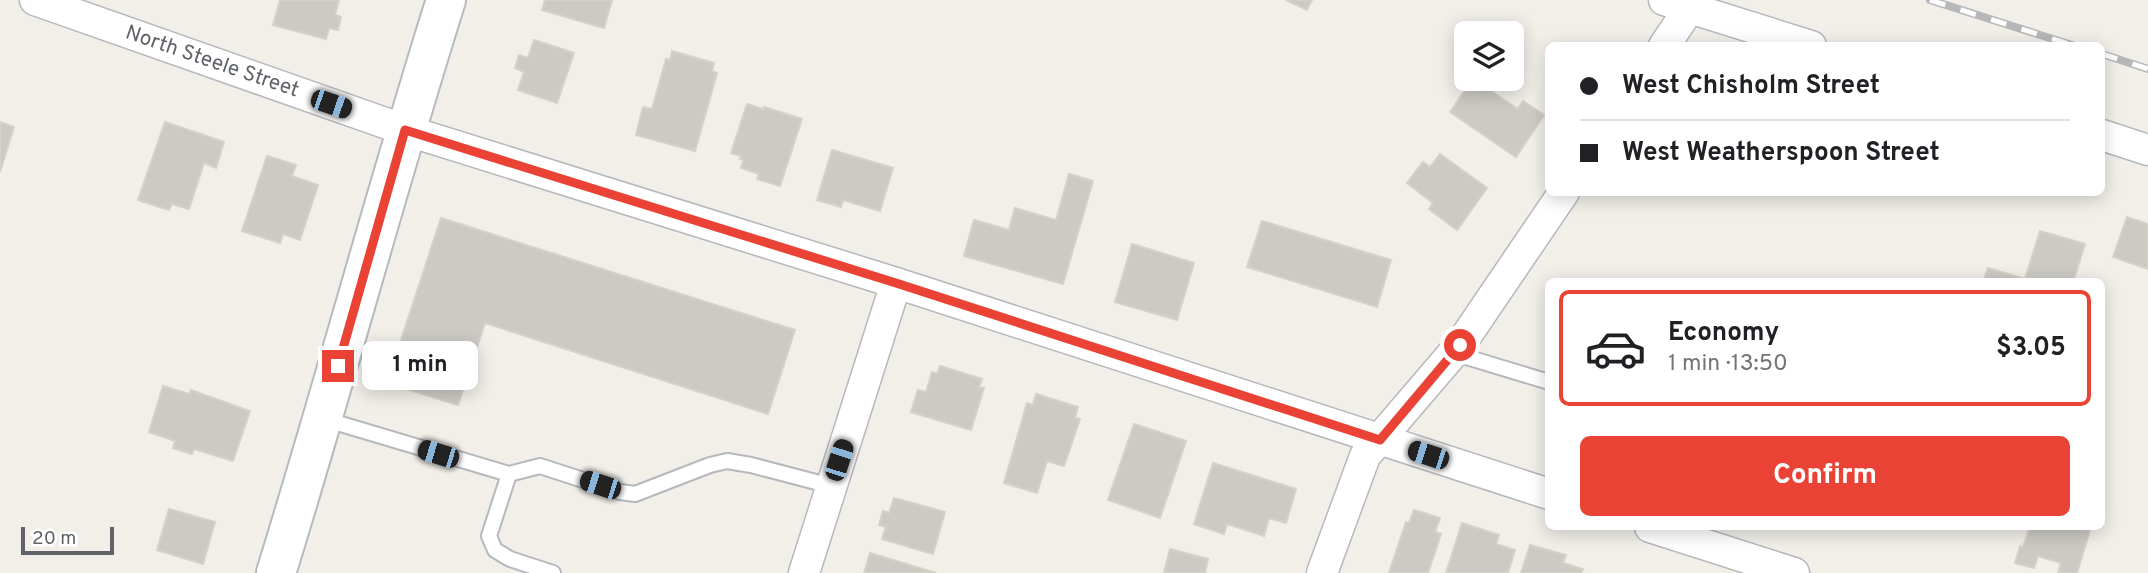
<!DOCTYPE html>
<meta charset="utf-8">
<style>
body{margin:0;font-family:Overpass,sans-serif;background:#f6f6f6;color:#202124;height:100vh;display:flex;flex-direction:column;font-size:26px;white-space:nowrap}
*{box-sizing:border-box;margin:0}
p{font-size:23px;color:#757577}
.icon{flex:none;width:38px;height:38px;fill:none;stroke:currentColor;stroke-width:2;stroke-linecap:round;stroke-linejoin:round}
.map{position:relative;flex:1;overflow:hidden}
.panel{position:absolute;left:1545px;top:278px;width:560px;height:252px;display:flex;flex-direction:column;background:#fff;border-radius:10px;box-shadow:0 4px 18px #0003}
.panel>*{flex:none}
.hud{position:absolute;left:1545px;top:42px;width:560px;height:154px;border-radius:10px;box-shadow:0 4px 18px #0003;display:grid;align-content:center;height:154px;padding:0 35px;background:#fff}
.fabs{position:absolute;left:1454px;top:21px;display:grid;gap:14px}
.fabs a{display:grid;place-items:center;width:70px;height:70px;border-radius:10px;background:#fff;box-shadow:0 4px 18px #0003;font-size:35px}
.scale{position:absolute;left:21px;bottom:18px;width:93px;box-sizing:border-box;padding-left:7px;border:4px solid #5f6368;border-top:0;font-size:19px;line-height:24px;white-space:nowrap;color:#5f6368;-webkit-text-stroke:5px #fff;paint-order:stroke}
.end{position:absolute;width:32px;height:32px;margin:-16px;border:9px solid #ea4335;background:#fff;box-shadow:0 0 0 4px #fff}
.from{border-radius:50%}
.bubble{position:absolute;height:49px;border-radius:10px;background:#fff;box-shadow:0 4px 18px #0003;font-size:23px;font-weight:700;line-height:49px;text-align:center}
.car{position:absolute;width:21px;height:42px;margin:-21px -10px;border-radius:9px;box-shadow:0 0 5px 2px #0007;background:linear-gradient(#222 24%,#8ab4d8 0 40%,#222 0 76%,#8ab4d8 0 86%,#222 0)}
.hud b{display:flex;align-items:center;gap:24px;height:66px;font-size:26px}
.hud b+b{border-top:2px solid #e0e0e0}
.hud i{width:18px;height:18px;background:#202124}
ul{padding:12px 0 0;list-style:none}
li{display:flex;align-items:center;gap:21px;height:116px;margin:0 14px 10px;padding:0 21px;border:4px solid transparent;border-radius:10px}
li div{flex:1}
li b{display:block;font-size:26px}
li em{font-style:normal;font-weight:700}
li.on{border-color:#ea4335}
li>.icon{width:63px;height:63px;stroke-width:1.5}
.primary-button{display:flex;gap:14px;margin-top:auto;padding:14px 35px}
.primary-button a{flex:1;height:80px;border-radius:10px;background:#ea4335;color:#fff;font-size:28px;font-weight:700;line-height:80px;text-align:center}
.map>svg:first-child{display:block}
.building{fill:#cccac5;stroke:#d6d1c6;stroke-width:2}
.lines{fill:none;stroke-linecap:round;stroke-linejoin:round}
.lane-casing{stroke:#b5b8bc;stroke-width:18}
.street-casing{stroke:#b5b8bc;stroke-width:33}
.secondary-casing{stroke:#b6babf;stroke-width:42}
.lane{stroke:#fff;stroke-width:14}
.street{stroke:#fff;stroke-width:30}
.secondary{stroke:#fff;stroke-width:38}
.rail-casing{stroke:#b6b7b8;stroke-width:8}
.rail{stroke:#fff;stroke-width:5;stroke-dasharray:16;stroke-linecap:butt}
.route{stroke:#ea4335;stroke-width:9}
.labels{text-anchor:middle;dominant-baseline:central;stroke-width:7;stroke-linejoin:round;paint-order:stroke}
.street-label{font-size:21px;fill:#5f6368;stroke:#fff}
</style>
<div class="map">
<svg width="2148" height="573" viewBox="0 0 2148 573">
<rect width="100%" height="100%" fill="#f1efe8"/>
<g class="building">
<polygon points="280,0 339,0 335,15 341,17 338,30 329,28 326,39 273,25"/>
<polygon points="545,0 612,0 604,28 542,10"/>
<polygon points="1286,0 1312,0 1307,10"/>
<polygon points="534,40 574,53 557,103 518,90 524,72 515,68 519,55 528,58"/>
<polygon points="672,51 714,63 712,71 717,73 695,151 636,135 643,107 652,109 666,59 670,60"/>
<polygon points="1473,79 1518,109 1523,101 1544,115 1516,157 1450,112"/>
<polygon points="747,104 763,109 764,107 802,119 780,186 757,179 759,174 741,168 744,160 740,159 741,156 731,153"/>
<polygon points="0,122 14,127 0,172"/>
<polygon points="165,122 224,142 216,168 204,163 189,209 172,204 169,210 138,200"/>
<polygon points="832,150 893,168 880,211 843,200 841,207 817,200"/>
<polygon points="1440,154 1487,188 1457,230 1429,209 1433,203 1407,183 1423,162 1430,167"/>
<polygon points="267,156 296,165 292,176 318,185 300,240 283,234 280,243 242,231"/>
<polygon points="1069,174 1093,181 1063,284 964,256 974,220 1009,230 1015,208 1056,220"/>
<polygon points="2127,217 2148,224 2148,269 2113,257"/>
<polygon points="441,218 795,330 768,414 485,323 458,405 387,383"/>
<polygon points="1262,221 1391,260 1377,307 1247,267"/>
<polygon points="2040,231 2085,244 2073,282 1983,282 1988,268 2025,279"/>
<polygon points="1132,244 1194,263 1177,320 1115,302"/>
<polygon points="940,366 982,379 979,387 984,388 971,430 911,412 918,390 926,392 932,372 937,374"/>
<polygon points="163,386 189,394 191,390 250,411 233,461 194,449 192,454 173,448 175,441 149,432"/>
<polygon points="1036,394 1078,407 1075,418 1080,419 1064,466 1047,461 1037,493 1004,483 1027,403 1033,405"/>
<polygon points="1134,424 1186,441 1160,518 1108,500"/>
<polygon points="1213,463 1296,489 1286,523 1269,518 1264,536 1227,524 1224,534 1194,524"/>
<polygon points="894,498 945,512 933,554 882,539 886,527 879,525 883,511 889,513"/>
<polygon points="169,509 215,522 203,564 157,550"/>
<polygon points="1414,510 1440,518 1435,532 1441,534 1428,573 1389,573 1406,522 1409,523"/>
<polygon points="1462,523 1499,535 1496,544 1515,550 1508,573 1446,573"/>
<polygon points="2030,527 2091,527 2077,573 2058,573 2061,563 2038,556 2034,568 2015,563 2020,546 2023,547"/>
<polygon points="1530,545 1566,555 1563,563 1583,569 1581,573 1521,573"/>
<polygon points="1170,549 1208,559 1205,573 1164,573"/>
<polygon points="870,553 936,573 864,573"/>
</g>
<g class="lines">
<defs>
<g id="lane">
<polyline points="1453,353 1549,382"/>
<polyline points="324,419 509,474"/>
<polyline points="553,573 510,559 495,550 489,536 509,474 540,466 620,492 635,494 710,465 727,461 751,465 831,486"/>
</g>
<g id="street">
<polyline points="35,0 405,130 896,283 1549,494"/>
<polyline points="1664,0 1811,46"/>
<polyline points="1664,46 1695,0"/>
<polyline points="2102,135 2148,150"/>
<polyline points="1650,527 1794,573"/>
<polyline points="804,573 896,283"/>
<polyline points="1322,573 1365,456 1460,345 1564,192"/>
</g>
<path id="secondary" d="M276 573C335 383 386 190 446 0"/>
</defs>
<use href="#lane" class="lane-casing"/>
<use href="#street" class="street-casing"/>
<use href="#secondary" class="secondary-casing"/>
<use href="#lane" class="lane"/>
<use href="#street" class="street"/>
<use href="#secondary" class="secondary"/>
<defs>
<g id="rail">
<polyline points="1930,0 2075,46"/>
<polyline points="2102,54 2148,69"/>
</g>
</defs>
<use href="#rail" class="rail-casing"/>
<use href="#rail" class="rail"/>
</g>
<g class="lines">
<polyline class="route" points="338,366 405,130 896,283 1380,440 1460,345"/>
</g>
<g class="labels">
<g class="street-label">
<text transform="translate(212 62) rotate(19)">North Steele Street</text>
</g>
</g>
</svg>
<div class="fabs">
<a><svg class="icon" aria-label="layers" viewBox="0 0 24 24"><path d="M12 4l9 5-9 5-9-5zM3 14l9 5 9-5"/></svg></a>
</div>
<div class="scale">20 m</div>
<i class="end from" style="left:1460px;top:345px"></i>
<i class="end" style="left:338px;top:366px"></i>
<div class="bubble" style="left:362px;top:341px;width:116px">1 min</div>
<i class="car" style="left:331px;top:104px;rotate:109deg"></i>
<i class="car" style="left:438px;top:454px;rotate:287deg"></i>
<i class="car" style="left:1428px;top:455px;rotate:288deg"></i>
<i class="car" style="left:839px;top:460px;rotate:18deg"></i>
<i class="car" style="left:600px;top:485px;rotate:288deg"></i>
<div class="hud">
<b><i class="from"></i>West Chisholm Street</b>
<b><i></i>West Weatherspoon Street</b>
</div>
<section class="panel">
<ul>
<li class="on"><svg class="icon" aria-label="car" viewBox="0 0 24 24"><path d="M5 17H2v-5l4-1 3-4h7l3 4 3 1v5h-3M9 17h6M6 11h13"/><circle cx="7" cy="17" r="2"/><circle cx="17" cy="17" r="2"/></svg><div><b>Economy</b><p>1 min · 13:50</p></div><em>$3.05</em></li>
</ul>
<div class="primary-button"><a>Confirm</a></div>
</section>
</div>
